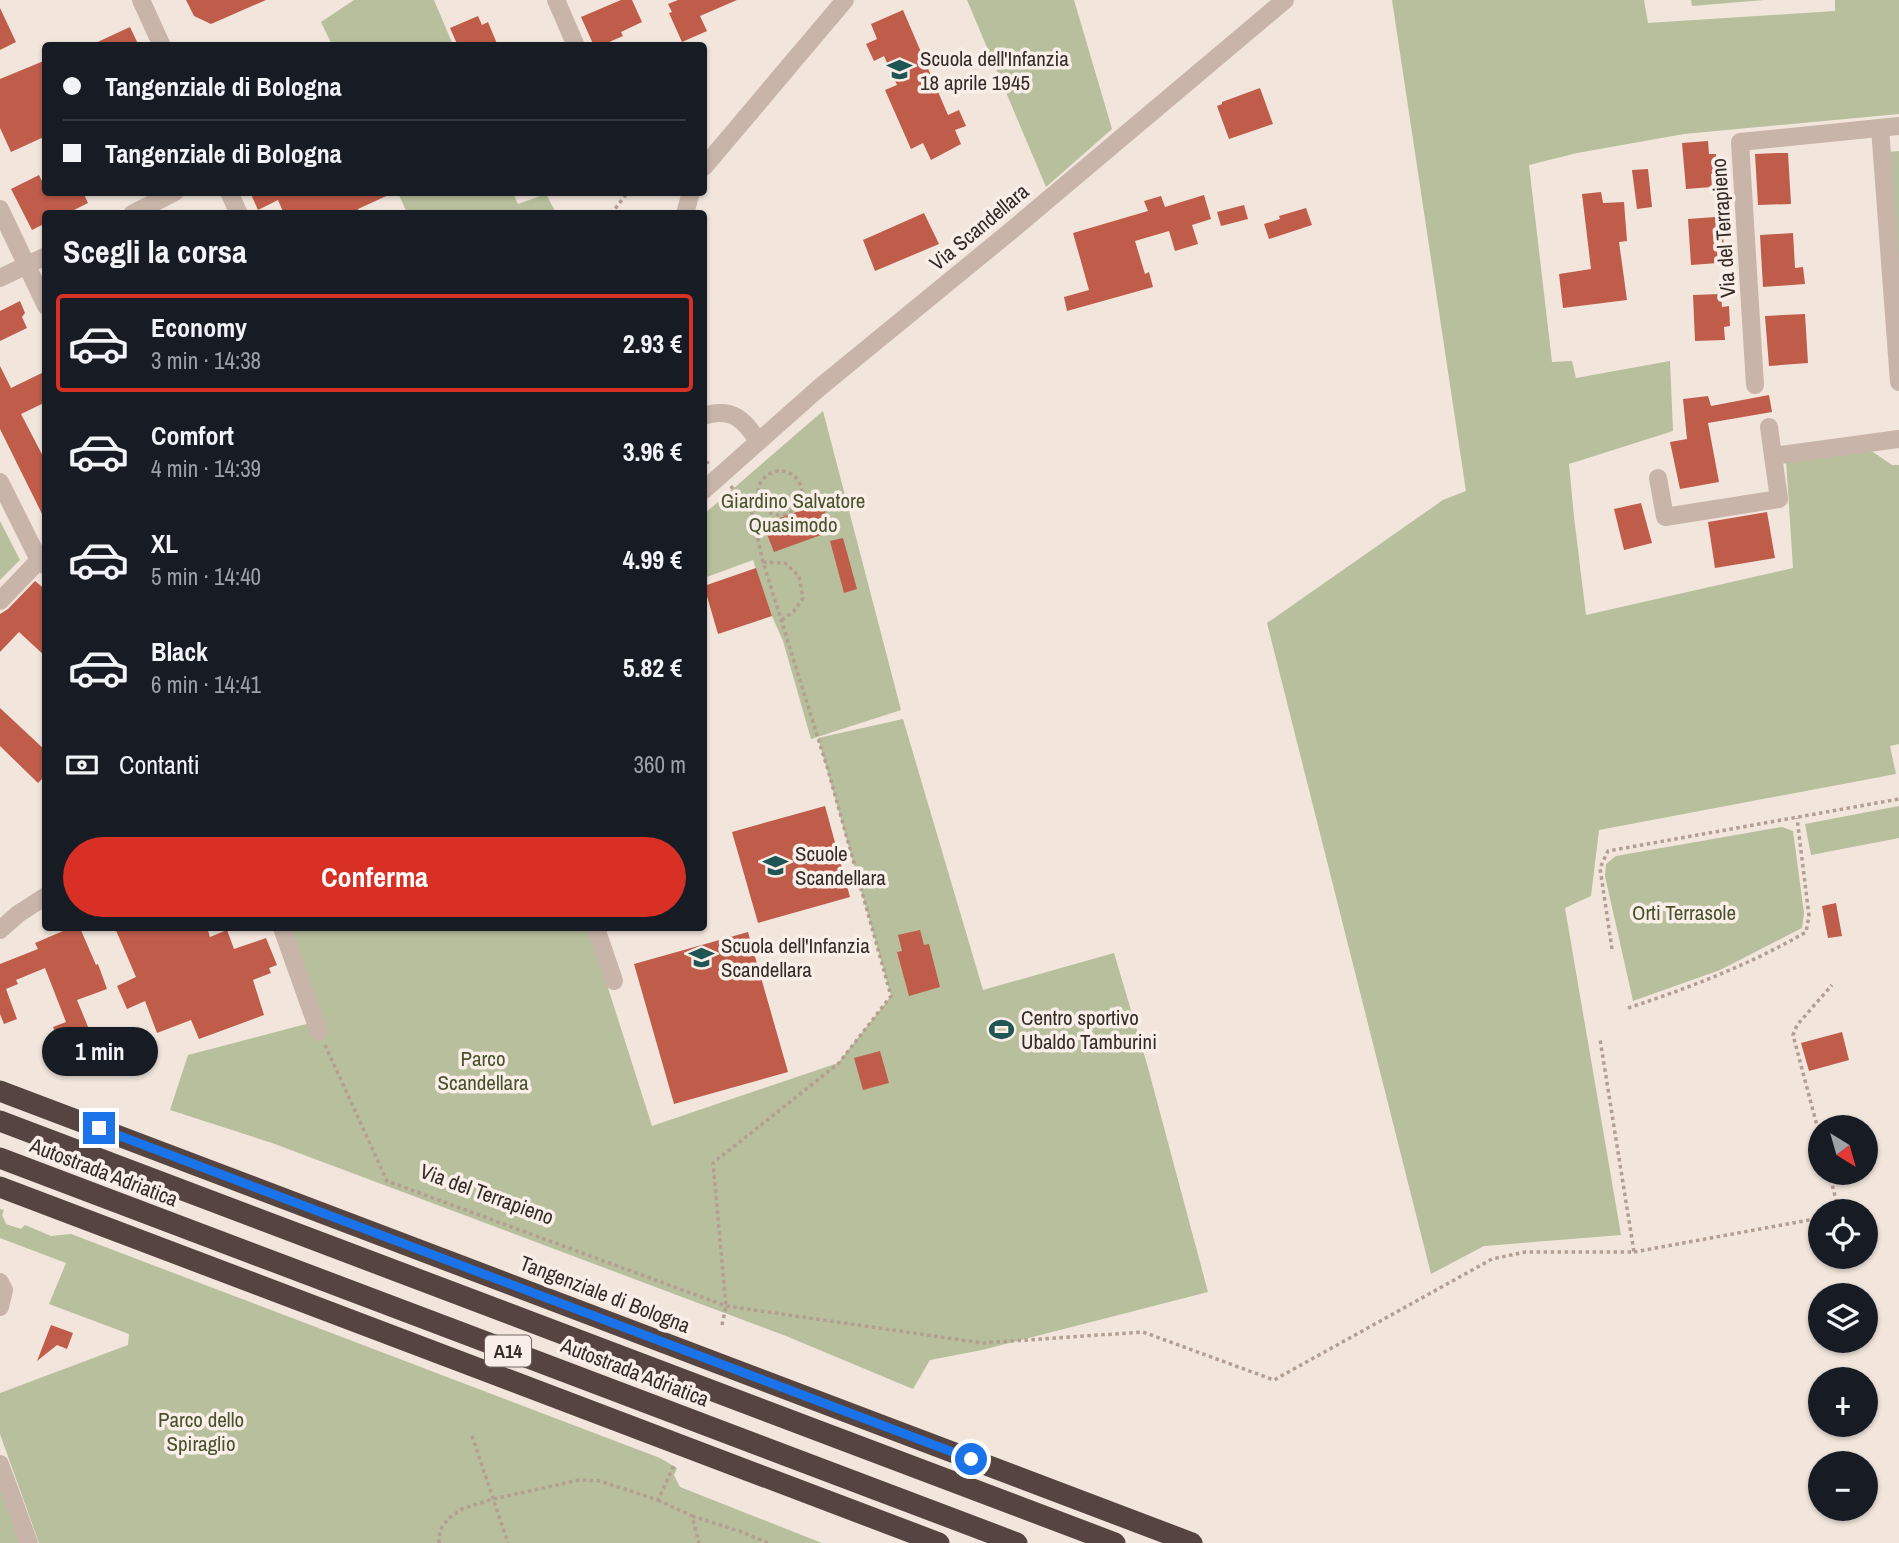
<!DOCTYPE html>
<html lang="it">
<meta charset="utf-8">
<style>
body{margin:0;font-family:"Archivo Narrow",sans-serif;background:#20242c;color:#f1f3f6;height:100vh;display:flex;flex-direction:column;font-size:26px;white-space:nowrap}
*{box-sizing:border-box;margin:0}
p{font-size:23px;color:#9ea1a6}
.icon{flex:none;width:38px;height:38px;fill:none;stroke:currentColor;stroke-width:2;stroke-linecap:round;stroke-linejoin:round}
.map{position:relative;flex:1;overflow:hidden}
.drawer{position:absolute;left:42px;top:210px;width:665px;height:721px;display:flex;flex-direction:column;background:#171b24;border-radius:7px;box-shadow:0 2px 5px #0004}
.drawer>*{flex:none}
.hud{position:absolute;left:42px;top:42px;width:665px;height:154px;border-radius:7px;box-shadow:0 2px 5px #0004;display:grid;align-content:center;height:154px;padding:0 21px;background:#171b24}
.needle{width:46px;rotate:143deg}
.buttons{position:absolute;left:1808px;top:1115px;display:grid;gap:14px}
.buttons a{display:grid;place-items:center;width:70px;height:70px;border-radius:50%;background:#171b24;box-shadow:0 2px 5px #0004;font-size:35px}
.end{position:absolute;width:32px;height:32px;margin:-16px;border:9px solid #1a73e8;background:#fff;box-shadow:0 0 0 4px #fff}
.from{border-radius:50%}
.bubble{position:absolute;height:49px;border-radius:24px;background:#171b24;box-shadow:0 2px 5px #0004;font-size:23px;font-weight:700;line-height:49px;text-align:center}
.hud b{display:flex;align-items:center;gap:24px;height:66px;font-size:26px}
.hud b+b{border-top:2px solid #363941}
.hud i{width:18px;height:18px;background:#f1f3f6}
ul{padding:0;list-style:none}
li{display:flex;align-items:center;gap:21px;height:98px;margin:0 14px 10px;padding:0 7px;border:4px solid transparent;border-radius:7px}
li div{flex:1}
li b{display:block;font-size:26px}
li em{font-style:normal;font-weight:700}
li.active{border-color:#d93025}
li>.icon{width:63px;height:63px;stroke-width:1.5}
h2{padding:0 21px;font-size:32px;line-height:84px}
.pay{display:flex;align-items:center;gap:18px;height:77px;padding:0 21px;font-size:26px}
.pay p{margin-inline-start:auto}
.action{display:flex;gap:14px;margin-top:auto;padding:14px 21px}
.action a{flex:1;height:80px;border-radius:42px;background:#d93025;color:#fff;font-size:28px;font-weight:700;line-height:80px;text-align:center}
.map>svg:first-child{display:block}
.green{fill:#b7bf9c}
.building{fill:#c05c4a}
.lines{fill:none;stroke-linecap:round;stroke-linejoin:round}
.path{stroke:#b49e92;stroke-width:3.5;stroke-dasharray:3.5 3.5;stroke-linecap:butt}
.minor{stroke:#c8b4a8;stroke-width:18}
.highway{stroke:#564440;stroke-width:21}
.route{stroke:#1a73e8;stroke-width:9}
.labels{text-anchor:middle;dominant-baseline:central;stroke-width:7;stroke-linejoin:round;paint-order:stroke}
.shield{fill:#f9efe8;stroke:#706662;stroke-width:2}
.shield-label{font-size:19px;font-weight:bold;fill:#352b28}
.poi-label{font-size:21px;fill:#352b28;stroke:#f9efe8;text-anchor:start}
.street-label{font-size:21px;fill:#352b28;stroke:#f9efe8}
.park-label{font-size:21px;fill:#48532d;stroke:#f9efe8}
</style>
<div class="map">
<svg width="1899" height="1543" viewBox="0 0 1899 1543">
<rect width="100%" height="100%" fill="#f1e5dc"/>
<g class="green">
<polygon points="354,0 434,0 453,45 332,45 321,22"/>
<polygon points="967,0 1074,0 1112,129 1046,187"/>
<polygon points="1392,0 1644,0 1648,23 1835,11 1835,0 1899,0 1899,114 1684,134 1577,153 1529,165 1552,362 1572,361 1576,378 1670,361 1673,431 1569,464 1574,517 1586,615 1793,568 1786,460 1854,449 1873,452 1892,465 1899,465 1899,744 1890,746 1896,774 1599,830 1591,896 1565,908 1621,1235 1484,1246 1431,1274 1267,623 1443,500 1466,491"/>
<polygon points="1691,0 1764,0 1692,6"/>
<polygon points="1899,151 1899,310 1888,152"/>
<polygon points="398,193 513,193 518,204 546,194 556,213 407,213"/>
<polygon points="823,411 901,710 811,739 783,641 772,616 753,560 704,578 704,514"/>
<polygon points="0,521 20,560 0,580"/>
<polygon points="903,719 983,990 1114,953 1147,1064 1208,1292 982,1350 930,1360 913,1389 786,1336 272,1143 170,1110 188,1055 310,1023 283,928 589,928 652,1126 838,1063 891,996 818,738"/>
<polygon points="1899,806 1899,838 1811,855 1805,824"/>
<polygon points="1782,827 1793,831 1804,913 1802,928 1720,970 1633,1001 1605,876 1606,864 1616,856"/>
<polygon points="0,1209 4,1210 2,1215 6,1224 21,1229 25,1225 51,1236 71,1234 660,1458 677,1468 674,1475 680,1487 822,1543 39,1543 0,1434 0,1393 128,1345 129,1334 49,1304 66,1263 0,1238"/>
<polygon points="0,1489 20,1543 0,1543"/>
</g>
<g class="building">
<polygon points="186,0 266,0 211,24 194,16"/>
<polygon points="621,0 632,0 642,22 621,32 623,36 600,46 594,46 581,17"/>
<polygon points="678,0 737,0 700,16 707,31 682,42 669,13 672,12 668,4"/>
<polygon points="0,8 16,42 0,50"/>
<polygon points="903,10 948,115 959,110 966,126 955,130 961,144 931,160 923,143 911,149 885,90 897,85 884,56 874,61 866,44 877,39 871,24"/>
<polygon points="478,16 482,25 488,22 498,46 458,46 450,28"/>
<polygon points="130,27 139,46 89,46"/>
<polygon points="46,60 46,136 11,152 0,128 0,79"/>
<polygon points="1260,88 1273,124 1229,139 1217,106 1222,104 1222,102"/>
<polygon points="1708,141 1709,154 1716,154 1717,173 1711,174 1712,187 1686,189 1682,143"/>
<polygon points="1777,153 1788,153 1791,204 1758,205 1755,154"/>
<polygon points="1648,169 1652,207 1637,209 1632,170"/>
<polygon points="39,175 46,189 46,192 83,192 88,203 66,214 46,214 46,223 32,230 11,189"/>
<polygon points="250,192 395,192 358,209 360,214 284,214 278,200 258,210"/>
<polygon points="1601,192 1603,203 1624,202 1627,241 1619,242 1627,300 1563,308 1559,274 1591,269 1582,194"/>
<polygon points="1204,195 1211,219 1192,225 1198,244 1175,251 1169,231 1135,241 1145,274 1149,272 1153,287 1067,311 1064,297 1089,290 1073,233 1148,211 1144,201 1161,196 1165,207"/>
<polygon points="1244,205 1248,219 1221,226 1217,212"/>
<polygon points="1306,208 1312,225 1269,239 1264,224 1280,219 1279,216"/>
<polygon points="924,213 939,244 875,271 863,240"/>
<polygon points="1715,217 1716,230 1723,229 1724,250 1717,250 1718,263 1691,265 1688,219"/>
<polygon points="1793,233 1795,268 1803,267 1805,284 1763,287 1760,235"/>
<polygon points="1721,294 1722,307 1729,306 1730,326 1724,327 1725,340 1695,341 1693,295"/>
<polygon points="20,301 25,313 22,317 27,328 0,341 0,311"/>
<polygon points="1805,314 1808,363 1769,366 1765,316"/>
<polygon points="0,366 11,388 46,371 46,402 21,414 46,462 46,522 0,429"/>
<polygon points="1769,395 1772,412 1708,423 1719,482 1680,489 1670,442 1687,439 1683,399 1708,396 1711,406"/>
<polygon points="822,503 832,531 774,552 763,524"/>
<polygon points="1641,503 1652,543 1624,550 1614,509"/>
<polygon points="1767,512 1775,558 1715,568 1708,522"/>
<polygon points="843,538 857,589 844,593 830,541"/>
<polygon points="756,568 772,616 718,634 704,586"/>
<polygon points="35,581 46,590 46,657 19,632 0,652 0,614 8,609"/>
<polygon points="0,708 46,751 46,775 38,783 0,746"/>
<polygon points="825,806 850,897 758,923 732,832"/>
<polygon points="1836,903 1842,936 1828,938 1822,906"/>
<polygon points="70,928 80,928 96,965 98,964 107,989 77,1000 91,1034 61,1046 53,1027 66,1022 45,968 16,980 18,984 6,989 17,1019 4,1024 0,1014 0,964 38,949 35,943"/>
<polygon points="115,928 207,928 210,937 227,930 234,949 266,938 277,965 269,968 271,973 253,980 264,1015 199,1039 191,1020 157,1033 145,1001 127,1009 117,986 136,977"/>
<polygon points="920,930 924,945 929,944 940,987 909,996 897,952 902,951 898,935"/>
<polygon points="748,932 788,1072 674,1104 634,964"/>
<polygon points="1842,1032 1849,1060 1809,1071 1801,1043"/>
<polygon points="880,1051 889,1083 863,1090 854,1058"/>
<polygon points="51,1325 73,1333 67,1349 57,1345 37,1361"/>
</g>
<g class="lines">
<g class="path">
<polyline points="611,214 628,192"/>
<polyline points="704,455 708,464"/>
<circle cx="780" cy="493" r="22"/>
<polyline points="731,486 738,498 762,506"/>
<polyline points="763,562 785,563 799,576 803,598 794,611 782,620"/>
<polyline points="1612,949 1600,868 1608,851 1899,799"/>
<path d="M1628 1008C1689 988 1751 964 1806 932L1809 916 1797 818"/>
<polyline points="325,1045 387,1181 726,1306 983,1343 1143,1332 1274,1380 1492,1259 1525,1252 1634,1252 1600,1039"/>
<polyline points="1820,1137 1793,1035 1797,1025 1832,985"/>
<polyline points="1829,1172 1837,1204 1834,1211"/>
<polyline points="1634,1252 1820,1218"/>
<polyline points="722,1325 726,1306 713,1163 839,1063 891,996 828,770 763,562 749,501"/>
<polyline points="472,1436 508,1543"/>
<polyline points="658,1500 692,1516 699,1543"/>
<polyline points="692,1516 742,1532 768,1543"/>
<polyline points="439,1543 439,1536 442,1527 449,1518 462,1509 493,1499 579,1480 600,1481 658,1500 675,1463"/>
</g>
<g class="minor">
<polyline points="141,0 162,46"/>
<polyline points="556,0 576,46"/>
<polyline points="1880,128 1899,382"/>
<polyline points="704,167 845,0"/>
<polyline points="229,192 239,214"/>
<polyline points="0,209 46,306"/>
<polyline points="132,214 175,192"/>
<polyline points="685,214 691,192"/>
<polyline points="0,278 46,256"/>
<polyline points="1755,385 1740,142 1899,126"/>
<path d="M704 414 706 415C732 408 744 419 758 441"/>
<polyline points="1769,427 1773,456"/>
<polyline points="1658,478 1665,517 1779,499 1773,456 1899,439"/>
<polyline points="0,482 39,560 46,566"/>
<polyline points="704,490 819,388 1012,230 1285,0"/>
<polyline points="0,601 46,553"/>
<polyline points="282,928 319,1032"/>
<polyline points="596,928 614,981"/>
<polyline points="0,930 18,914 46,896"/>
<polyline points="0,1282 4,1290 0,1307"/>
<polyline points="0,1464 29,1543"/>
</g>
<g class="highway">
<polyline points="0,1091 1192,1543"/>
<polyline points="0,1121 1115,1543"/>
<polyline points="0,1158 1017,1543"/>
<polyline points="0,1187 939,1543"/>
</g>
</g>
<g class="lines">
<polyline class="route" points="99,1128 971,1459"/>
</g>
<defs>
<symbol id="school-bare" viewBox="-9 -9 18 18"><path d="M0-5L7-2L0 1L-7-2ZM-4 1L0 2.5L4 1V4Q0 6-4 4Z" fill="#1f5554" stroke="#f9efe8" stroke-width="2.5" paint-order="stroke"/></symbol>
<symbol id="stadium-bare" viewBox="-9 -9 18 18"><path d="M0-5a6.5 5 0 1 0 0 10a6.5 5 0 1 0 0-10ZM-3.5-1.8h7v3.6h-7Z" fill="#1f5554" stroke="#f9efe8" stroke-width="2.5" paint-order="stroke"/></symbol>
</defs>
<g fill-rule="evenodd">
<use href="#school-bare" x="882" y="52" width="35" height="35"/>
<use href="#school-bare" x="758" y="848" width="35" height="35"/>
<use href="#school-bare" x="684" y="940" width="35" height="35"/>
<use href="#stadium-bare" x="984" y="1012" width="35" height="35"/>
</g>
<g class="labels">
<rect class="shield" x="485" y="1335.5" width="46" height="31" rx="5"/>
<g class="shield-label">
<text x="508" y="1351">A14</text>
</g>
<g class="poi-label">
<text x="920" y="58">Scuola dell'Infanzia<tspan x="920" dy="24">18 aprile 1945</tspan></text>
<text x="795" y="853">Scuole<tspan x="795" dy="24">Scandellara</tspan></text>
<text x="721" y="945">Scuola dell'Infanzia<tspan x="721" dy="24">Scandellara</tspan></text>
<text x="1021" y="1017">Centro sportivo<tspan x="1021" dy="24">Ubaldo Tamburini</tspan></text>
</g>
<g class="street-label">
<text transform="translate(979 227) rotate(-40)">Via Scandellara</text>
<text transform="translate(1723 228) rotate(-94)">Via del Terrapieno</text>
<text transform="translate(104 1172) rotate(21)">Autostrada Adriatica</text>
<text transform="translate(487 1194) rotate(20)">Via del Terrapieno</text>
<text transform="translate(605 1294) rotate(21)">Tangenziale di Bologna</text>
<text transform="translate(635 1372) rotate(21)">Autostrada Adriatica</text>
</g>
<g class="park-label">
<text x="793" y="500">Giardino Salvatore<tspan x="793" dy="24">Quasimodo</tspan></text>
<text x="1684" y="912">Orti Terrasole</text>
<text x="483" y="1058">Parco<tspan x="483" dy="24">Scandellara</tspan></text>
<text x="201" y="1419">Parco dello<tspan x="201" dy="24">Spiraglio</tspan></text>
</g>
</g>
</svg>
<div class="buttons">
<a><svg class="needle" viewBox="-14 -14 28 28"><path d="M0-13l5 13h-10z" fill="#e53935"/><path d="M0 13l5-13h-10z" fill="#9ea1a6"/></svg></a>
<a><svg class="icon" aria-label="locate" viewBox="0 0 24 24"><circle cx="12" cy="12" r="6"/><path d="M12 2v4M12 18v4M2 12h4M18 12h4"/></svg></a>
<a><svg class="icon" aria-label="layers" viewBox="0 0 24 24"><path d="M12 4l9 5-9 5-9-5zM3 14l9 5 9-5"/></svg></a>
<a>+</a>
<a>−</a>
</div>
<i class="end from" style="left:971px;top:1459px"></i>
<i class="end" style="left:99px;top:1128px"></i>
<div class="bubble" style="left:42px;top:1027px;width:116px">1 min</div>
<div class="hud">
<b><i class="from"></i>Tangenziale di Bologna</b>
<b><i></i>Tangenziale di Bologna</b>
</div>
<section class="drawer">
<h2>Scegli la corsa</h2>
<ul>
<li class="active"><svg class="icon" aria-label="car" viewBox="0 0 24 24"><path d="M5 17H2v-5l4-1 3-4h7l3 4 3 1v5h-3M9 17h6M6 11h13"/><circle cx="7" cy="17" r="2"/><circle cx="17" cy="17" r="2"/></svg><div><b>Economy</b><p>3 min · 14:38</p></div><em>2.93 €</em></li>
<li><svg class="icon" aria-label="car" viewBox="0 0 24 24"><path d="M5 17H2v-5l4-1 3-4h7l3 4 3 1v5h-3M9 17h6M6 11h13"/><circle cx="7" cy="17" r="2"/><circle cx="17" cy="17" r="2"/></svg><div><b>Comfort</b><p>4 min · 14:39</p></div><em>3.96 €</em></li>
<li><svg class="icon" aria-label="car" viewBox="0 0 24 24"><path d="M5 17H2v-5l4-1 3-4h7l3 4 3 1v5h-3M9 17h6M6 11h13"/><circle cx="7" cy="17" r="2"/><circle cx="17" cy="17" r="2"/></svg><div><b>XL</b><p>5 min · 14:40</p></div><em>4.99 €</em></li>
<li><svg class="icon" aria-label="car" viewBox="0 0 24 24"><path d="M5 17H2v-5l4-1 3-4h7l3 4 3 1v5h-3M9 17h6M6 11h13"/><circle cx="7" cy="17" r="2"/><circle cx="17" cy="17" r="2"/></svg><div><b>Black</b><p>6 min · 14:41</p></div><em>5.82 €</em></li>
</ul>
<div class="pay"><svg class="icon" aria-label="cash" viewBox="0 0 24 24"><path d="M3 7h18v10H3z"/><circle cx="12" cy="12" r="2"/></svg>Contanti<p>360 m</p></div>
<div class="action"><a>Conferma</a></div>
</section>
</div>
